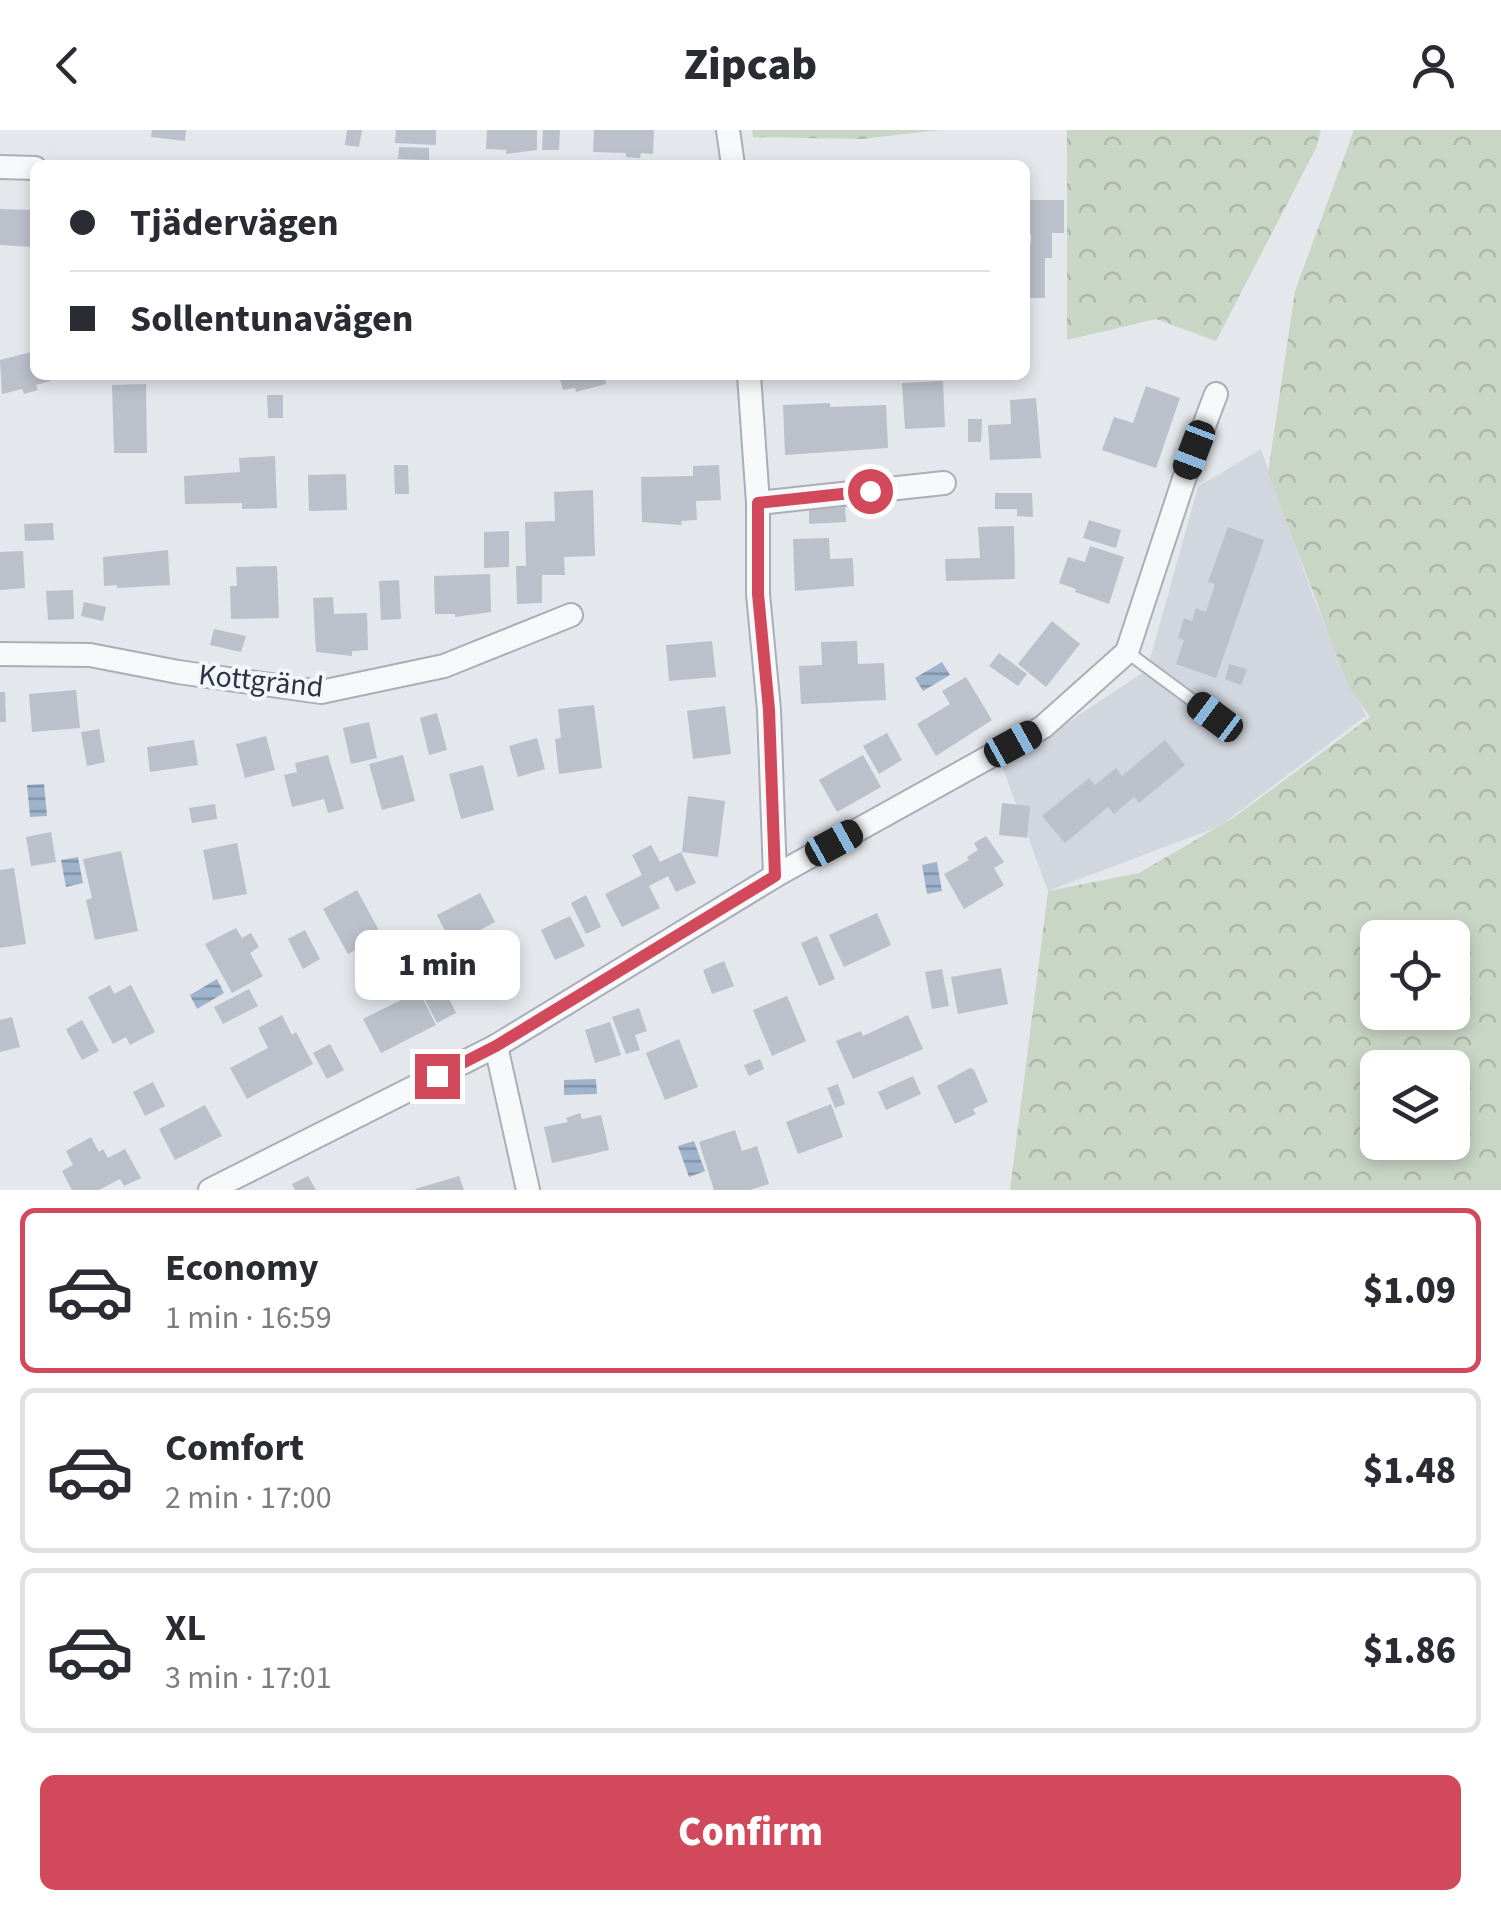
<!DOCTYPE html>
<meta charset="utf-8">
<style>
body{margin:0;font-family:"Source Sans 3",sans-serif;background:#f2f2f3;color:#2b2b33;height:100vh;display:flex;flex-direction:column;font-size:38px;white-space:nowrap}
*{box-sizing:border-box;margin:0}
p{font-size:32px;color:#7c7c81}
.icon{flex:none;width:55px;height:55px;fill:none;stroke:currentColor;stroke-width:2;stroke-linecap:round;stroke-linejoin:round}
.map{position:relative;height:1060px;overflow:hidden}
.sheet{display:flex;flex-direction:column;background:#fff;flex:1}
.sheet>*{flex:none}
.banner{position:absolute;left:30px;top:30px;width:1000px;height:220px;border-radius:15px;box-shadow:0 5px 15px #0003;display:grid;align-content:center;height:220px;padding:0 40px;background:#fff}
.buttons{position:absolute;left:1360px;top:790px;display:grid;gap:20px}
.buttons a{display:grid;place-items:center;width:110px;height:110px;border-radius:15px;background:#fff;box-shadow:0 5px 15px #0003;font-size:50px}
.end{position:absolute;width:45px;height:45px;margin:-22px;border:12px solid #d1495b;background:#fff;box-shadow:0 0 0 5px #fff}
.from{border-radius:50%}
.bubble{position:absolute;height:70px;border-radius:15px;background:#fff;box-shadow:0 5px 15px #0003;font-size:32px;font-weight:800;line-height:70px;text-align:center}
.car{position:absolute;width:30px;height:60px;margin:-30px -15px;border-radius:12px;box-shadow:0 0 8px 2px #0007;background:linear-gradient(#222 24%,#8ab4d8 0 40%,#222 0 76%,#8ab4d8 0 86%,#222 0)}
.banner b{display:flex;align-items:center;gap:35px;height:95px;font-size:38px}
.banner b+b{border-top:2px solid #e1e1e2}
.banner i{width:25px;height:25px;background:#2b2b33}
ul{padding:18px 0 0;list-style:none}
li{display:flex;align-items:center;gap:30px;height:165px;margin:0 20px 15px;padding:0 20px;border:5px solid #e1e1e2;border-radius:15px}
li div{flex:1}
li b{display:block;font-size:38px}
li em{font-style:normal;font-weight:800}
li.current{border-color:#d1495b}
li>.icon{width:90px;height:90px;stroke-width:1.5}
.action{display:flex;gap:20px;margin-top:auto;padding:20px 40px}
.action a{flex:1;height:115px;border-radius:15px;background:#d1495b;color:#fff;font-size:40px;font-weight:800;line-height:115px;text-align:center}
header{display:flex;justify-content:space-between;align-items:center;height:130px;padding:0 40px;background:#fff;font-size:45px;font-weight:800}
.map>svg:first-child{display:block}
.built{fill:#d2d6de}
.forest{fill:url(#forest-crowns);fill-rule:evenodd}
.water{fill:url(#water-rules)}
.building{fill:#bbc0ca}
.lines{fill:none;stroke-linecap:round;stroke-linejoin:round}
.service-casing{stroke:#a9aeb7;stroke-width:15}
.minor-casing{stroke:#a9aeb7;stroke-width:26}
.service{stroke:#f7f8fa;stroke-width:11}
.minor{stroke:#f7f8fa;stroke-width:22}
.route{stroke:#d1495b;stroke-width:12}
.labels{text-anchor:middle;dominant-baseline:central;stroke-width:8;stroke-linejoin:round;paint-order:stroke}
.street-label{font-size:30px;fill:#2b3445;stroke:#f4f6f9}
</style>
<header><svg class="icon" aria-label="back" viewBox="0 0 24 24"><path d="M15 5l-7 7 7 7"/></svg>Zipcab<svg class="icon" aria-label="person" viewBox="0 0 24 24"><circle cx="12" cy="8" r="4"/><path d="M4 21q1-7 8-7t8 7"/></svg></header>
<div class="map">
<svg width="1501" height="1060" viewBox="0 0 1501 1060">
<defs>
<pattern id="forest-crowns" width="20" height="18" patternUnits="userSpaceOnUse" patternTransform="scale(2.5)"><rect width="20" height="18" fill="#c9d6c5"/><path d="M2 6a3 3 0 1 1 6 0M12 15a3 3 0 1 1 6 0" fill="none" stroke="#adb8ab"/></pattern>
<pattern id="water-rules" width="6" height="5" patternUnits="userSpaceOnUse" patternTransform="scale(2.5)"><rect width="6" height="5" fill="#9fb4cc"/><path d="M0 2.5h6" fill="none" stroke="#8293a7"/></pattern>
</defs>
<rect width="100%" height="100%" fill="#e4e7ec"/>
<polygon class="built" points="1261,319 1314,469 1366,586 1220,696 1048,761 1002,636 1147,540 1198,357"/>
<g class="forest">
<polygon points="752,0 939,0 862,9 753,7"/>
<polygon points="1067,0 1321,0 1316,18 1216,211 1156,189 1067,210"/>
<path d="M1354 0H1501V1060H1010L1048 761 1139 743 1233 688 1370 587 1348 555 1268 343 1295 161ZM1378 808H1452V882H1378ZM1378 938H1452V1012H1378Z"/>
</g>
<g class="water">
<polygon points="942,532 950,545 923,561 915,548"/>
<polygon points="44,654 47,686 30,687 27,655"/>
<polygon points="78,727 83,753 66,757 61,730"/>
<polygon points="937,732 942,761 927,764 922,735"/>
<polygon points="217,849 224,863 197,879 190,865"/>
<polygon points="596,949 597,964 564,965 564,950"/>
<polygon points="694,1011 705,1041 689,1047 678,1016"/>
</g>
<g class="building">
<polygon points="152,0 186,0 185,11 151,7"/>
<polygon points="347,0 362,0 359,17 345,15"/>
<polygon points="396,0 436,0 436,15 395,13"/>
<polygon points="487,0 537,0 537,20 506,24 506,20 486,19"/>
<polygon points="543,0 560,0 559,20 542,20"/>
<polygon points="594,0 654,0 653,24 641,23 640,28 626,27 626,23 593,22"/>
<polygon points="399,17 429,18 429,30 398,29"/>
<polygon points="1027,70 1064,70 1064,103 1052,103 1052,128 1045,128 1045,168 1025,168 1025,113 1031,113 1031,104 1028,104"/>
<polygon points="0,79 35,80 33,117 0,115"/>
<polygon points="35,221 35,245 48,245 50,251 36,255 38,260 24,264 22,259 2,264 0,230"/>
<polygon points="559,245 604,245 606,254 576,262 575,258 563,260"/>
<polygon points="943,251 945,297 905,299 902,253"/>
<polygon points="146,254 147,323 114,323 112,255"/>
<polygon points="1146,256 1180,268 1156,338 1102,320 1114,287 1133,293"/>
<polygon points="267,265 283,265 283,288 268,288"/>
<polygon points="1036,268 1041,328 990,330 988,295 1011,294 1010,270"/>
<polygon points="830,273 830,277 886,275 888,318 785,325 783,275"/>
<polygon points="968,289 982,289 981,312 968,312"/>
<polygon points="275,326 277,378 242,379 242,373 185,374 184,346 240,342 239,328"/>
<polygon points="394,335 408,335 409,364 395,364"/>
<polygon points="719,335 721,370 696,371 697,390 681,391 682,395 642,392 641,347 693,346 693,336"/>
<polygon points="346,344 347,380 309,381 308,345"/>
<polygon points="593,360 595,426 564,427 565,445 542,445 542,473 517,474 516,436 526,436 525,392 555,391 554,362"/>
<polygon points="995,363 1032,363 1033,387 1017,386 1017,379 995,379"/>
<polygon points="845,377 846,392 809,394 809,379"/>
<polygon points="1089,390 1121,400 1116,418 1083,408"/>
<polygon points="53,393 54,410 25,411 24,394"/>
<polygon points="1014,396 1015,449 946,451 945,429 980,428 978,397"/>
<polygon points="1228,397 1264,410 1216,548 1176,534 1184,510 1178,508 1184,488 1192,491 1196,478 1206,482 1215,454 1208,452"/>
<polygon points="509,401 509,437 484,438 484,402"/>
<polygon points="829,408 830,429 853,428 854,456 795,461 793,409"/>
<polygon points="1090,416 1124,427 1109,474 1075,462 1076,459 1059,453 1068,427 1085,432"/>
<polygon points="168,420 170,455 117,458 117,455 104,456 103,427"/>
<polygon points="23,421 25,458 0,460 0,422"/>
<polygon points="277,436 279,488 231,489 230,456 237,456 236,437"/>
<polygon points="490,444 491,482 455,487 455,484 435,484 434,446"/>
<polygon points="399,450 401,489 381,490 379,451"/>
<polygon points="73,460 74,489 48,490 46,461"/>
<polygon points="333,467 334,484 367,483 368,520 352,521 352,526 316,522 313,468"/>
<polygon points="84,472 106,477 103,491 81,486"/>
<polygon points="1052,491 1080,514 1046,557 1018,534"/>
<polygon points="214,499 246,506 241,522 210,515"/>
<polygon points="712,511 716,547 669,551 666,515"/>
<polygon points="857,511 858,534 884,533 886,570 801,574 799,536 822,535 821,512"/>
<polygon points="999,523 1027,544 1018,556 989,536"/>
<polygon points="1229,534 1247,539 1241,555 1225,549"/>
<polygon points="966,547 992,590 936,626 917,594 950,574 942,561"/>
<polygon points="76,560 80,598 32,602 29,564"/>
<polygon points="0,562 5,562 6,592 0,592"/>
<polygon points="594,575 602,638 559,644 555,609 561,608 558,579"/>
<polygon points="725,576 731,624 693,629 687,581"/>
<polygon points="437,583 447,620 429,625 420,588"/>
<polygon points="369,592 377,628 351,634 343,598"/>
<polygon points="99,599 105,632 87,636 81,602"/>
<polygon points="887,603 902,630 879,644 863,616"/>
<polygon points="266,606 275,640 245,648 236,614"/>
<polygon points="537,608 545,639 518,647 509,616"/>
<polygon points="194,610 198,635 150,642 147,617"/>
<polygon points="1165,610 1185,635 1139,673 1134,667 1114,684 1108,677 1065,713 1042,686 1089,648 1095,655 1116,638 1122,646"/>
<polygon points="328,625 344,679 328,683 324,669 292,677 284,645 297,642 295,633"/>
<polygon points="403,625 415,671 382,680 369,634"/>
<polygon points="863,625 881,657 837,682 819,650"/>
<polygon points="483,635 494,680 461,689 449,644"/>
<polygon points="688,666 725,671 718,727 682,722"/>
<polygon points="1002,673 1030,676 1027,708 999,705"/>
<polygon points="215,674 217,689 192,693 189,678"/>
<polygon points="51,702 56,732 31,736 26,707"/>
<polygon points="986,706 1004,732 994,738 1004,755 964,779 944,744 969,730 967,727 978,720 974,713"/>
<polygon points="237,713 247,764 213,770 203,720"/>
<polygon points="651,715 660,732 681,722 696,753 676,762 668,746 649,756 660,778 622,797 605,764 642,745 632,725"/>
<polygon points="121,721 138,801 95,810 86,770 92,768 83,729"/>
<polygon points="14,738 26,814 0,818 0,740"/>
<polygon points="357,760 382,806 348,824 323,779"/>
<polygon points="480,763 495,792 452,815 437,785"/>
<polygon points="586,765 601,797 586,804 571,773"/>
<polygon points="877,783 891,815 844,837 829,805"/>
<polygon points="570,786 585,816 555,830 541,800"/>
<polygon points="236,798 242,808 251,803 259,817 250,823 263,846 232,863 205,814"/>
<polygon points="305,800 320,829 303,839 288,809"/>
<polygon points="817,806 835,849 819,856 801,813"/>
<polygon points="724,831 734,856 712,864 703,840"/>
<polygon points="1001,838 1008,874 958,884 951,847"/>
<polygon points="942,839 949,876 932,879 925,842"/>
<polygon points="438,846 456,883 437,893 418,856"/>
<polygon points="110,855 114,864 131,855 155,902 130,915 126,907 113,914 88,867"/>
<polygon points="249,859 258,876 223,894 214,877"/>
<polygon points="419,861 436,895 381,923 363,889"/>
<polygon points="787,866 806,911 772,926 753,880"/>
<polygon points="639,878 647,901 635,905 640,920 626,924 612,887"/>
<polygon points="282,885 292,905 296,902 313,934 247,969 230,938 268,918 258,898"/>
<polygon points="908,885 923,919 853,949 836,911 861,901 863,906"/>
<polygon points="12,887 20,917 0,922 0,890"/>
<polygon points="82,890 99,921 82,930 66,899"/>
<polygon points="610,892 621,925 595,933 585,900"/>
<polygon points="679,909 698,957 665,970 646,923"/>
<polygon points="330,914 344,940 327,949 313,923"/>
<polygon points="760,929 764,939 749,946 744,935"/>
<polygon points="970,938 974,940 988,972 973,979 976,984 955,994 937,956"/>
<polygon points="913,946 921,964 886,980 878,962"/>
<polygon points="153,952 165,976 145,986 133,962"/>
<polygon points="838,954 845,974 835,978 827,958"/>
<polygon points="831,974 843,1007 798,1024 786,992"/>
<polygon points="205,975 222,1006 175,1030 159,999"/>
<polygon points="580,983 582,989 601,985 609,1020 552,1033 544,997 568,992 566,988"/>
<polygon points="735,1000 742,1021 757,1016 769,1054 750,1060 714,1060 699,1012"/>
<polygon points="91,1007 99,1022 103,1019 108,1028 125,1019 141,1048 124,1056 120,1049 99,1060 72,1060 62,1041 73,1035 66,1021"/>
<polygon points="308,1046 316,1060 295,1060 292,1054"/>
<polygon points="459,1046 464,1060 416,1060 415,1059"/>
</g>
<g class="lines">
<defs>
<polyline id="service" points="1127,522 1215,587"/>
<g id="minor">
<polyline points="728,0 733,35"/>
<polyline points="0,37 35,38"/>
<polyline points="749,245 758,373 758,464 769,580 775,746"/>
<polyline points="758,373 944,353"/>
<polyline points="0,524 90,525 178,542 321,562 444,536 571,485"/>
<polyline points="496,916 528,1060"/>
<polyline points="210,1060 496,916 775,746 1043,597 1127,522 1184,349 1216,264"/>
</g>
</defs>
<use href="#service" class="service-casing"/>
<use href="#minor" class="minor-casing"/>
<use href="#service" class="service"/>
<use href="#minor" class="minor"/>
</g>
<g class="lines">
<polyline class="route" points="437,946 496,916 775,746 769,580 758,464 758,373 870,361"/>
</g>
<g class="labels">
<g class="street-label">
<text transform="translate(261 551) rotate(6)">Kottgränd</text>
</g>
</g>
</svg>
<div class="buttons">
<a><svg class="icon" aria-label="locate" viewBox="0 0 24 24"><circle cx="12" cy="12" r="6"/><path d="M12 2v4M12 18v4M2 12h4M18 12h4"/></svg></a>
<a><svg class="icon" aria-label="layers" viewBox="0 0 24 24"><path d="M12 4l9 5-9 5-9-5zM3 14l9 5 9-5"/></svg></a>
</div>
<i class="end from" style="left:870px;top:361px"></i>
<i class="end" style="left:437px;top:946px"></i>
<div class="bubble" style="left:355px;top:800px;width:165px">1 min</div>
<i class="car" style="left:1194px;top:320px;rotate:201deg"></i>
<i class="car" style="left:1215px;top:587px;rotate:307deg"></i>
<i class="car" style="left:1013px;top:614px;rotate:61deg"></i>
<i class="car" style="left:834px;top:713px;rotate:61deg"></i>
<div class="banner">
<b><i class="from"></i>Tjädervägen</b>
<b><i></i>Sollentunavägen</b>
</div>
</div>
<section class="sheet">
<ul>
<li class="current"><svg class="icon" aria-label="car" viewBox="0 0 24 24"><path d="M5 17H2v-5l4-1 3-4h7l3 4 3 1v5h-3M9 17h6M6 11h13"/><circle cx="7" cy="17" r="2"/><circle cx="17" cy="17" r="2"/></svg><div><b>Economy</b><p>1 min · 16:59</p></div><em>$1.09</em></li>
<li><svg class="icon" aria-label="car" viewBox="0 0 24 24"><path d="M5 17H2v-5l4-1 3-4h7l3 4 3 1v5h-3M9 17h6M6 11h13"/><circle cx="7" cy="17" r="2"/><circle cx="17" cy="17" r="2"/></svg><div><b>Comfort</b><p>2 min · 17:00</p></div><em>$1.48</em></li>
<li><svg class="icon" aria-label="car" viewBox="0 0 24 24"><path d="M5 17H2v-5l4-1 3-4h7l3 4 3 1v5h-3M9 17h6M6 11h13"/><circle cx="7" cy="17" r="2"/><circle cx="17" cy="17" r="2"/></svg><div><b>XL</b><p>3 min · 17:01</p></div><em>$1.86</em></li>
</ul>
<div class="action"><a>Confirm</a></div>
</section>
